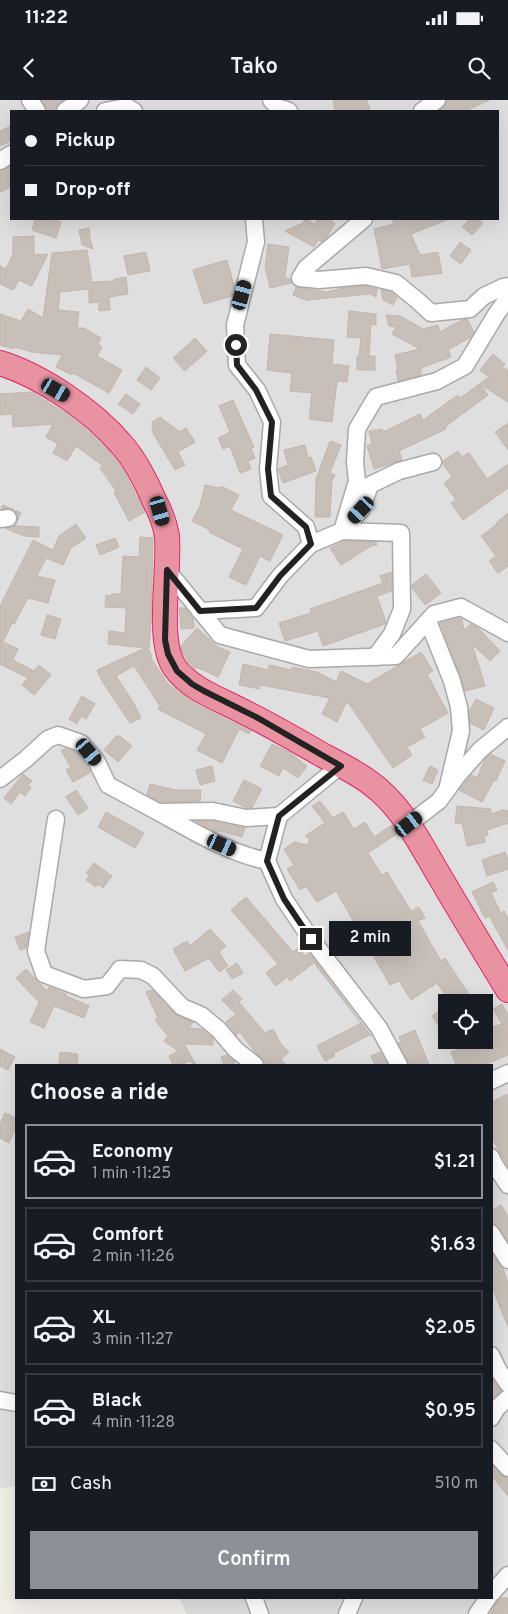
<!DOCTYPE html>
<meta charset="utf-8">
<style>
body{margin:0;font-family:Overpass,sans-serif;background:#20242c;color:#f1f3f6;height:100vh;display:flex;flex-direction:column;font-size:19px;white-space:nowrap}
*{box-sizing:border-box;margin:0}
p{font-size:16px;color:#9ea1a6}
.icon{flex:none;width:28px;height:28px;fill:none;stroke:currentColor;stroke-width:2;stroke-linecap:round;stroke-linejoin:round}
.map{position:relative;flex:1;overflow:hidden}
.details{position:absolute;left:15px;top:964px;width:478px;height:535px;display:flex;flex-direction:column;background:#171b24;border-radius:0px;box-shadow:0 5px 20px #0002}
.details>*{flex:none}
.hud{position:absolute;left:10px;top:10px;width:489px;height:110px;border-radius:0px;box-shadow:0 5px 20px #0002;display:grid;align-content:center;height:110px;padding:0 15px;background:#171b24}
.buttons{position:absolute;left:438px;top:894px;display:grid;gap:10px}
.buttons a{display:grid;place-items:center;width:55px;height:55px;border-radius:0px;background:#171b24;box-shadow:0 5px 20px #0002;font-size:25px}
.end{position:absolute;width:22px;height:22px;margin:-11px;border:6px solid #222;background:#fff;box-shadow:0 0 0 2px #fff}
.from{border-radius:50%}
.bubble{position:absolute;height:35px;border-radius:0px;background:#171b24;box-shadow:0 5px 20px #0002;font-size:16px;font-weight:600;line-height:35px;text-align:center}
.car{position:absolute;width:15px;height:30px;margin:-15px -8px;border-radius:6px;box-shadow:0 0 4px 1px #0007;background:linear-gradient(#222 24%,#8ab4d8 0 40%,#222 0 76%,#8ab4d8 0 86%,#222 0)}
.hud b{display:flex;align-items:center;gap:18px;height:48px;font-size:19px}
.hud b+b{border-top:1px solid #363941}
.hud i{width:12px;height:12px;background:#f1f3f6}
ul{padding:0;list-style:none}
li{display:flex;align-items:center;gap:15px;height:75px;margin:0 10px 8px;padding:0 5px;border:2px solid #363941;border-radius:0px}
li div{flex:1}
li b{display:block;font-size:19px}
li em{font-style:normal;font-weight:600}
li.on{border-color:#8c9099}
li>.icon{width:45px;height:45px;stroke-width:1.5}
h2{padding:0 15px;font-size:22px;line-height:60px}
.pay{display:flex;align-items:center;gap:12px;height:55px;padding:0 15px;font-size:19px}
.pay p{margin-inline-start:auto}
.button{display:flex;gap:10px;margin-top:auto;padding:10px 15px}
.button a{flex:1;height:58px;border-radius:0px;background:#8c9099;color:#fff;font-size:20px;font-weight:600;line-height:58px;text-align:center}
.status{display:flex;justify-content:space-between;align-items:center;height:35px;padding:0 25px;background:#171b24;direction:ltr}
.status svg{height:14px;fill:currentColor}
header{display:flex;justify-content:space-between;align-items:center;height:65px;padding:0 15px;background:#171b24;font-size:22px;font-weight:600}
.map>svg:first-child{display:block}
.residential{fill:#e0dfdf;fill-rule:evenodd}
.building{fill:#c7bfb8;stroke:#c4b6ab}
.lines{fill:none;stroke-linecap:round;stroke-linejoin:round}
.minor-casing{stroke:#a9a9a9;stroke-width:19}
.highway-casing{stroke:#dc2a67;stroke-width:26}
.minor{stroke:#fff;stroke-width:16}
.highway{stroke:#e892a2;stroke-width:24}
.route{stroke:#222;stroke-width:6}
</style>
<div class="status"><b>11:22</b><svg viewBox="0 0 49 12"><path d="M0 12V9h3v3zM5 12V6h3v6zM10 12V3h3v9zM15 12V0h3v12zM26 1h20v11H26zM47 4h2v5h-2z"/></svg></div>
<header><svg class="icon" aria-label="back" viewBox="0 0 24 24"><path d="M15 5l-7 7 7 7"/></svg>Tako<svg class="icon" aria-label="search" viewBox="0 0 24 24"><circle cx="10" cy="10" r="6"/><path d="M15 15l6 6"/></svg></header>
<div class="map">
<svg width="508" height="1514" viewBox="0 0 508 1514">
<rect width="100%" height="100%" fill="#f2efe9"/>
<path class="residential" d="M0 0H508V1514H187L179 1498H491V965H16V1386L0 1389ZM11 11H498V119H11ZM446 902H484V940H446Z"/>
<g class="building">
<polygon points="42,0 63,0 59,3 55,9 51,11 47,11"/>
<polygon points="333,0 367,0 370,11 335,11"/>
<polygon points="447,0 490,0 465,11 439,11 446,4"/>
<polygon points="11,26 11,41 0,46 0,31"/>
<polygon points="11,66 11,87 0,92 0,71"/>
<polygon points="35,119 51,119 61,122 56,138 32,130"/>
<polygon points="305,119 315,124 317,119 328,119 335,123 327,137 322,142 318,140 314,147 285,131 303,123"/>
<polygon points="392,119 449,119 411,134 420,155 438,152 442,173 412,177 410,164 382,169 374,129 394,124"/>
<polygon points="470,119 478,119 483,123 472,135 462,127"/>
<polygon points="89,128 90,138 93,149 82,145 79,130"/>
<polygon points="34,136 34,155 48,154 32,186 19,180 13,190 0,184 0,166 6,169 13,154 13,137"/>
<polygon points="460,142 471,150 461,164 450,156"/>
<polygon points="268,144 289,147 285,177 290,179 292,183 270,188 265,167"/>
<polygon points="87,150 92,182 114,181 114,179 126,177 128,194 109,197 110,210 99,211 99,202 89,203 89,189 60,192 58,210 79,212 77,228 84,228 101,238 98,244 102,247 97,256 122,270 109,293 73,273 72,275 56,267 62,255 32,252 14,247 14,249 0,245 0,214 21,221 28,209 43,218 52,153"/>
<polygon points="146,152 150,171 128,175 124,156"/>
<polygon points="227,160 234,186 232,196 204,204 193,170"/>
<polygon points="365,186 377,189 376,197 370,194 308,200 308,201 293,195 296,187 327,192 343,188"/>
<polygon points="381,190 391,192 397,197 393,205 383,200"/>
<polygon points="349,211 376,214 376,225 371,224 369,256 375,256 375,270 357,270 357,256 359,256 361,238 347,237"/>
<polygon points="386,215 400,216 423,229 438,225 440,232 462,220 467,219 474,232 471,237 448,250 451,257 421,268 421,275 398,281 396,270 398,270 395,255 420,249 392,234 396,227 389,226"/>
<polygon points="270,234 334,240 332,264 349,266 347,282 337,281 332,322 309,319 312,293 290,291 292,273 267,270"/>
<polygon points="195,238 207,251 185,271 173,258"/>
<polygon points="493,254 505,264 502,267 508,270 508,302 481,285 488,295 445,327 446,329 399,351 402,360 374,369 367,346 372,344 369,331 382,329 383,332 420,314 423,320 458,295 460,298 489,277 480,270"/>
<polygon points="146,267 160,278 151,290 137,280"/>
<polygon points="32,292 73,318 100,341 115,358 124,371 145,412 129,421 114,392 116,391 100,368 103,366 76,346 67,361 53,353 58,344 46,337 53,324 13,327 12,314 0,315 0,294"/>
<polygon points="126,294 140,304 133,314 118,304"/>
<polygon points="233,300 254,347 251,348 255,358 248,361 251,369 240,373 230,346 223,349 218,338 230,332 219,306"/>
<polygon points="160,317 180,332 186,328 195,342 178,352 185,365 175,370 152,331 154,330 152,326 152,322"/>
<polygon points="508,323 508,350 495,332"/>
<polygon points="330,341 341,345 330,373 335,375 332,381 330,417 315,417 316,379"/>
<polygon points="305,345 308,358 311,357 316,371 283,383 278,369 288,365 284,350"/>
<polygon points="458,351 462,357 469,353 487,379 508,364 508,388 463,420 451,403 456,400 444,383 452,377 443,364 443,361"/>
<polygon points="205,385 220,388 221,386 239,395 231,410 283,435 270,461 260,456 246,485 229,477 243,449 209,432 210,430 192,421 200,406"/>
<polygon points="3,405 21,413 15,426 39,427 39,437 24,436 5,428 14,426 18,417 16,412 12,409 1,409"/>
<polygon points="508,413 508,466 498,473 489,461 496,456 481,436 497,424 496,423"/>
<polygon points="76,424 86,438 71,448 63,465 46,458 37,476 55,480 48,503 28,498 14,524 12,523 3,542 18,549 13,560 34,571 39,565 51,575 34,595 22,585 28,578 0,564 0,506 33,440 53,450 59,436"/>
<polygon points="140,437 153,438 151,522 149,548 148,548 152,556 150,557 168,584 200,606 251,631 249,634 239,629 222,663 197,650 206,634 158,609 160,606 134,566 116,576 133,602 141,618 130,623 102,581 97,570 145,548 108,544 109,531 125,533 126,508 105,507 106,495 111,496 112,494 121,494 123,456 139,457"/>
<polygon points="115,438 119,447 100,455 96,445"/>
<polygon points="344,441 376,442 377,445 371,446 341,465 330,448"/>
<polygon points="392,472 392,491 377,496 386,522 385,524 323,546 318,531 285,541 279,523 311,513 310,509 383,483 380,476"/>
<polygon points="426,474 441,493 425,505 412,488 412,485"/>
<polygon points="179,508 185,508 193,518 194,528 181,529"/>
<polygon points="47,515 61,519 55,539 41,535"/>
<polygon points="460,518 462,519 464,530 471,524 478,528 500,551 490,561 472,544 485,586 465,591 461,577 440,523"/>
<polygon points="197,528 218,547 230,552 218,577 196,567 195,569 187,560 182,552 181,546"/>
<polygon points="421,552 433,571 427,574 448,613 420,629 425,637 407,647 412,655 393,668 347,601 337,622 322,614 330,598 260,585 260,589 239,585 243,564 268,570 269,565 292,570 292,567 317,572 336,582 341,571 367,584"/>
<polygon points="82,596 95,604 86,619 81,616 77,624 69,619"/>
<polygon points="476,599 494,608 484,630 470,623 469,612"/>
<polygon points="116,636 120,636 132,646 118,662 104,650"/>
<polygon points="272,644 291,653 307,666 298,678 283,668 279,676 260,666"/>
<polygon points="66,648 75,652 91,672 73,682 66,670 71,667 61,651"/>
<polygon points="490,654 505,661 496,681 494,680 482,702 459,690 471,675 477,678 485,659"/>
<polygon points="212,666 215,681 200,685 196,670"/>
<polygon points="430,666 438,670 432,684 423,680"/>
<polygon points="23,674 32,681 28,685 31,688 25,696 20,692 11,704 4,698"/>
<polygon points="244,680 262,689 252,708 247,708 233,701"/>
<polygon points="150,684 176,690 201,690 200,701 160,702 147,695"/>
<polygon points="76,690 88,708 78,715 66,697"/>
<polygon points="320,701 333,718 343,712 354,729 365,722 374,737 392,725 398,733 368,753 382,775 387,772 411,811 419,807 425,818 418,821 441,861 445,858 474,902 450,902 437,883 411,900 399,881 390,885 336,791 317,802 306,786 300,790 287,769 294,765 284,749 295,742 307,745 310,739 305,736 325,723 312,706"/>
<polygon points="457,706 491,709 491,714 503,710 508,711 508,723 487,730 488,735 484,736 485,742 467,746 462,723 455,723"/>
<polygon points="106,712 144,733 135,748 98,727"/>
<polygon points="196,721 212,721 245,728 242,737 216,730 216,732"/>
<polygon points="505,752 508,760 508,769 487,776 482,760"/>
<polygon points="94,763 112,776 103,788 98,784 96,787 86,780 90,776 86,773"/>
<polygon points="493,782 497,790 491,793 501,813 504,811 508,818 508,850 489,816 485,818 472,792"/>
<polygon points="246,797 293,852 298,848 305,856 309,853 372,937 370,935 365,937 333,954 335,956 325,961 317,946 361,923 314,863 290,881 287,877 276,886 266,873 278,864 231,810"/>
<polygon points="210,829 226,846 219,852 228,866 219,872 209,858 185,871 173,849 187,841 190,846"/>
<polygon points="29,832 26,848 20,850 15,837"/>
<polygon points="237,863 243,873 232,879 226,870"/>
<polygon points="26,869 47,891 49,887 66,894 66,896 89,906 84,918 54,906 44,928 30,922 39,902 16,878"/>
<polygon points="152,890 175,914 193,922 189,928 202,929 213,938 213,945 184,944 196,965 189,961 181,965 173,965 169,956 178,951 164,941 168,936 155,920 158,918 146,892"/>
<polygon points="233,890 242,899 239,902 265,933 273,929 281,944 289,952 281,959 286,965 265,965 264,961 254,951 240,932 236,935 226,922 236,914 222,900"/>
<polygon points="502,904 508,914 508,955 484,965 456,965 451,952 468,945 469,949 484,943 484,930 502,924 493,909"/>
<polygon points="446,906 446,936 432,916"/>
<polygon points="415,930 429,965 409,965 398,943 401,942 399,937"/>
<polygon points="0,949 15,957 8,970 0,966"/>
<polygon points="60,952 78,954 77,965 59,965"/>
<polygon points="380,952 388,965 375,965 371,956"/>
<polygon points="227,955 234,961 235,965 224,965 221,957"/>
<polygon points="508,994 508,1067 491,1036 491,1002"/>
<polygon points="5,1013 16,1018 16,1027 9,1043 0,1038 0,1024"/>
<polygon points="501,1105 508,1116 508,1141 499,1128 491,1121 491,1111"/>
<polygon points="491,1152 503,1168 508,1183 508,1227 491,1185"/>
<polygon points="491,1277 501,1291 491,1300"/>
<polygon points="491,1364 501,1375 508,1378 508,1396 491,1375"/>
<polygon points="501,1498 508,1498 508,1514 490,1514 497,1502"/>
</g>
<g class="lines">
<defs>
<g id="minor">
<polyline points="30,0 37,11"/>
<polyline points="271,0 278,7 289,11"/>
<polyline points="65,11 80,0"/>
<polyline points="105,11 127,7 134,11"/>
<polyline points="422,11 437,0"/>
<polyline points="0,61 11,54"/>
<polyline points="254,119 256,142 235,225 237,265 257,290 272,322 268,369 271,396 306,427 311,444"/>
<polyline points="364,119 306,168 300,178 319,180 366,176 396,183 418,201 431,213 470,209 484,196 503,187 508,186"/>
<polyline points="0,419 8,418"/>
<polyline points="167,470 220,535 309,559 396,556 434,514 461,507 508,533"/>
<polyline points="200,511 256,508 280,476 311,444 342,431 357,381 355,362 357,329 376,297 437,281 465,266 497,213 508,198"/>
<polyline points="428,521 452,581 459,607 461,631 447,690"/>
<polyline points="375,557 392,534 402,509 401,433 342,431 361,410 370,385 399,371 433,362"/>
<polyline points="341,665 279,716 267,761 284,799 311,839 379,928 399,965"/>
<polyline points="0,679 26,659 48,639 58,635 81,643 97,662 108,685 158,712 213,711 246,718 279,716"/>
<path d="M160 713C194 732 229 753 267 761"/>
<polyline points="56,719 36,851 44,874 84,889 107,886 120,869 141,870 153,876 182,907 201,915 218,929 236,950 255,965"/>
<polyline points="409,724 439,701 457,676 480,650 508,627"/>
<polyline points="491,981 508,973"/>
<polyline points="491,1057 496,1067 508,1085"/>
<polyline points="491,1133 508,1160"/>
<polyline points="491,1255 499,1271 508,1284"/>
<polyline points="0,1300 16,1303"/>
<polyline points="491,1318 497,1308 508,1298"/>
<polyline points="491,1349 508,1368"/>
<polyline points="491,1494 508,1475"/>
<polyline points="254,1498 260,1514"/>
<polyline points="347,1514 354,1498"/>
<polyline points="477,1514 488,1498"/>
</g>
<path id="highway" d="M0 263C42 276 93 311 121 344 134 358 147 383 154 400 160 411 165 424 167 436 170 472 156 541 175 568 191 590 222 600 244 612 271 625 298 641 324 656 343 666 363 676 379 690 407 714 424 751 443 782 464 818 486 854 508 890"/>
</defs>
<use href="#minor" class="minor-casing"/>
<use href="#highway" class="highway-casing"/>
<use href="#minor" class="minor"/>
<use href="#highway" class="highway"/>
</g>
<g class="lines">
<polyline class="route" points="236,245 237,265 256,290 272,322 268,369 271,396 306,427 311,444 280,476 256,508 200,511 167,470 165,540 168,554 177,571 192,584 204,591 258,618 341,666 279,716 267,761 284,799 311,839"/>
</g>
</svg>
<div class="buttons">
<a><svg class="icon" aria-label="locate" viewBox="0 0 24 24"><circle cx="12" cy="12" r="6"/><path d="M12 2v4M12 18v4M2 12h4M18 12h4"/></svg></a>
</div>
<i class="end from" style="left:236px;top:245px"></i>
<i class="end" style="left:311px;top:839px"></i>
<div class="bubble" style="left:329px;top:821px;width:82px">2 min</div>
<i class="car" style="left:242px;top:195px;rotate:15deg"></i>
<i class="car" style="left:56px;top:290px;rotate:120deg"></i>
<i class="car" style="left:361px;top:410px;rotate:222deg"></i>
<i class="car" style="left:160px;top:411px;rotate:164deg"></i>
<i class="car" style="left:89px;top:652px;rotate:140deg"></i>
<i class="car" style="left:409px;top:724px;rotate:52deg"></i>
<i class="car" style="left:222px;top:745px;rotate:114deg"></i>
<div class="hud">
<b><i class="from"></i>Pickup</b>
<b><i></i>Drop-off</b>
</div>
<section class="details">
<h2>Choose a ride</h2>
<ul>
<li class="on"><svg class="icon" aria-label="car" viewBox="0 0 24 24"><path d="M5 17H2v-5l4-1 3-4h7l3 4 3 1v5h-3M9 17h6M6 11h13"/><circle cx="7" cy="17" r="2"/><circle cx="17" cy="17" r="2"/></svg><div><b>Economy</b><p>1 min · 11:25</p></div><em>$1.21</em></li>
<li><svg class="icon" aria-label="car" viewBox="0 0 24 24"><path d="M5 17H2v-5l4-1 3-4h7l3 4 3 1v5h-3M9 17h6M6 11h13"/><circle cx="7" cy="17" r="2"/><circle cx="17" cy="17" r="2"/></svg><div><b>Comfort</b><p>2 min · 11:26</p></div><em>$1.63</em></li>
<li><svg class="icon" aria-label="car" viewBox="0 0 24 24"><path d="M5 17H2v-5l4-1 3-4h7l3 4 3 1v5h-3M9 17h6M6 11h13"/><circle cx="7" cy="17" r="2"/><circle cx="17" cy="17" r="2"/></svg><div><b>XL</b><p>3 min · 11:27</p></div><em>$2.05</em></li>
<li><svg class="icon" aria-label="car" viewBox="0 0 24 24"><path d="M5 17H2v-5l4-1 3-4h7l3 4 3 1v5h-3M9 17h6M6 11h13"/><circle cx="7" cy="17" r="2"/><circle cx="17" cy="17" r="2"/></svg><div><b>Black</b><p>4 min · 11:28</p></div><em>$0.95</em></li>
</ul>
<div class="pay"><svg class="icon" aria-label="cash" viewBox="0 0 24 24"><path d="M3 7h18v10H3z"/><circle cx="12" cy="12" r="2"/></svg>Cash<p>510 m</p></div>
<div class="button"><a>Confirm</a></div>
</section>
</div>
